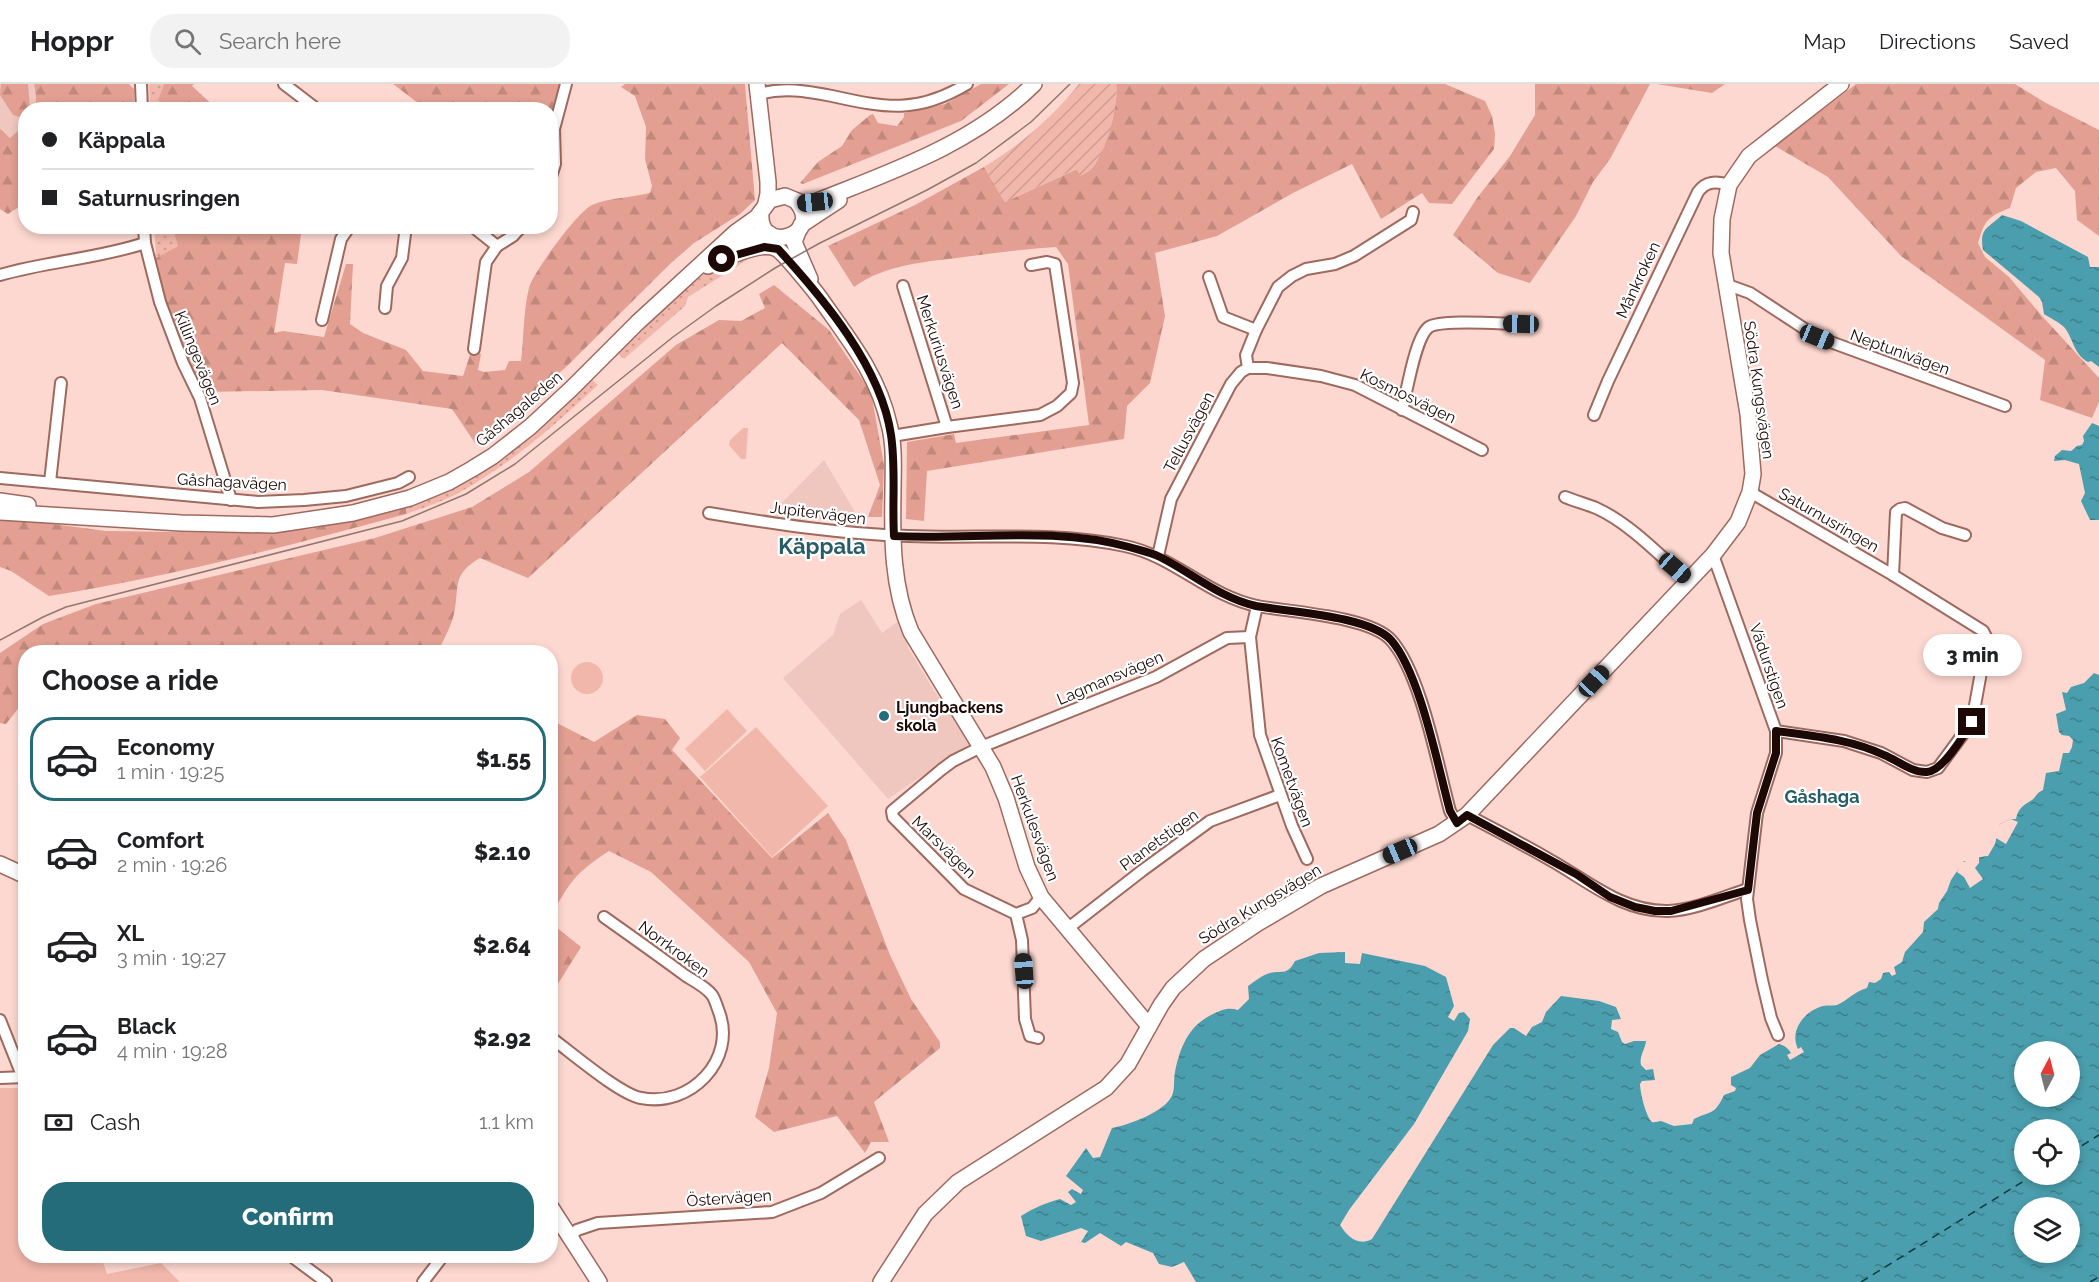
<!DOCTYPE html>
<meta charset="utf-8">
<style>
body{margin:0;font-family:Raleway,sans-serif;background:#f2f2f2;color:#202124;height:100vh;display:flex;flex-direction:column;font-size:22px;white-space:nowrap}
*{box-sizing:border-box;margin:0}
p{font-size:20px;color:#757577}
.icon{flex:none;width:33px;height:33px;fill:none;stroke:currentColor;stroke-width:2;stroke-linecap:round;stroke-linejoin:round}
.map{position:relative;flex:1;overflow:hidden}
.panel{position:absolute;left:18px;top:561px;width:540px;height:618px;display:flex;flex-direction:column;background:#fff;border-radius:24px;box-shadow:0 3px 9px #0003}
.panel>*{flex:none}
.hud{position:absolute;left:18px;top:18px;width:540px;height:132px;border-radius:24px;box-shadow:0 3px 9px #0003;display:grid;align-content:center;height:132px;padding:0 24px;background:#fff}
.needle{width:39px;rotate:7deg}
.fabs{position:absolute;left:2014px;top:957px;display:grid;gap:12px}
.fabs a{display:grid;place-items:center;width:66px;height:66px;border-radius:50%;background:#fff;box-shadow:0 3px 9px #0003;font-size:30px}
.end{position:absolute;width:27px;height:27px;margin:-14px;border:8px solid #1c0906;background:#fff;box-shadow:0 0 0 3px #fff}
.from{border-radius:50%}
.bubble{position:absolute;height:42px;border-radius:21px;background:#fff;box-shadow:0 3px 9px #0003;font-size:20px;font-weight:800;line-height:42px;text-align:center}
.car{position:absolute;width:18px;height:36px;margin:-18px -9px;border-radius:8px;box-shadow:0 0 4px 2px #0007;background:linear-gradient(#222 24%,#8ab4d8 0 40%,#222 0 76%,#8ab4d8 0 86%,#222 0)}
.hud b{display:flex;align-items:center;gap:21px;height:57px;font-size:22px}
.hud b+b{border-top:2px solid #e0e0e0}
.hud i{width:15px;height:15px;background:#202124}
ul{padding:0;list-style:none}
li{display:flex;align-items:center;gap:18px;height:84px;margin:0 12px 9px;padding:0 12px;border:3px solid transparent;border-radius:24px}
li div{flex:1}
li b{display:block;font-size:22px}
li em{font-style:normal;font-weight:800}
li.on{border-color:#246c79}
li>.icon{width:54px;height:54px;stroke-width:1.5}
h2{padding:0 24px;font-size:27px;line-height:72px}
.pay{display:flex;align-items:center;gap:15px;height:66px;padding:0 24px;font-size:22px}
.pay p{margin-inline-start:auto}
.button{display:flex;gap:12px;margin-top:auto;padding:12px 24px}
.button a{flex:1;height:69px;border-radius:24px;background:#246c79;color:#fff;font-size:24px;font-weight:800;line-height:69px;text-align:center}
header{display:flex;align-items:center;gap:36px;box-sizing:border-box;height:84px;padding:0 30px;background:#fff;border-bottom:2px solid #e0e0e0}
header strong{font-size:28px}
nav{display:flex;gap:33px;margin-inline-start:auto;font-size:21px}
.search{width:420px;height:54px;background:#f2f2f2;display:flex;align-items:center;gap:15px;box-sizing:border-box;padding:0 21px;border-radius:24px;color:#757577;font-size:22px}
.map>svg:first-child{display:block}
.built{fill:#f0c7bf}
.grass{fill:url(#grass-dots)}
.forest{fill:url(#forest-firs)}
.park{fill:#f1b7ab}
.garden{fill:url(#garden-furrows)}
.water{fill:url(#water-ripples);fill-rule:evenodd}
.pier{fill:#fdd8d0}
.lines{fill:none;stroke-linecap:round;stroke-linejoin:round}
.ferry{stroke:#103840;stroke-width:1.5;stroke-dasharray:8 6;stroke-linecap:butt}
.street-casing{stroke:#9e695e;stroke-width:14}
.secondary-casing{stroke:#9e695e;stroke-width:18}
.street{stroke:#fff;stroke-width:10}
.secondary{stroke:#fff;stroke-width:15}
.tram{stroke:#927670;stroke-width:1.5}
.route{stroke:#1c0906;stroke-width:8}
.poi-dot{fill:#246c79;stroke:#fff;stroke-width:2}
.labels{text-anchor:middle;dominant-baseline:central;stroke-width:4.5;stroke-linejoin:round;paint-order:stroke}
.street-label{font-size:16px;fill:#1c0906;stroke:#fff}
.poi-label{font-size:16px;font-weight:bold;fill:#1c0906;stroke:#fff;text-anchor:start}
.neighbourhood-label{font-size:18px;font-weight:bold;fill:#265d67;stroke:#fff}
.district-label{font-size:22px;font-weight:bold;fill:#265d67;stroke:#fff}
</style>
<header>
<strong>Hoppr</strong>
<div class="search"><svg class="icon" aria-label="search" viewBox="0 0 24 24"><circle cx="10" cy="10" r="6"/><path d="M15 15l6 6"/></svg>Search here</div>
<nav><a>Map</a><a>Directions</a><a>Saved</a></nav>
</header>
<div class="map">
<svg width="2099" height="1198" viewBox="0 0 2099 1198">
<defs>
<pattern id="grass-dots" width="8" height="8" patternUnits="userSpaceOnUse" patternTransform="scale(1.5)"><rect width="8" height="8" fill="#f1b7ab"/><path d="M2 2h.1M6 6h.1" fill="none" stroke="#ce9c92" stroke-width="1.8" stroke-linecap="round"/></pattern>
<pattern id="forest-firs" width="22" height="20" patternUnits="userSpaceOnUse" patternTransform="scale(1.5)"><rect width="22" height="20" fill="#e29f92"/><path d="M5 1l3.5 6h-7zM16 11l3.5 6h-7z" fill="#c1887c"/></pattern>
<pattern id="garden-furrows" width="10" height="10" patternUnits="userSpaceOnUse" patternTransform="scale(1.5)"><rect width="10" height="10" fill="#f1b7ab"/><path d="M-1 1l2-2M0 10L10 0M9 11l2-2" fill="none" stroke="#ce9c92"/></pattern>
<pattern id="water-ripples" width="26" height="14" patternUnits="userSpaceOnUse" patternTransform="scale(1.5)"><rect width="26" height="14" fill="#4a9ead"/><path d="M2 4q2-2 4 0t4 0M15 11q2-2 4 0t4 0" fill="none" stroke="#3d7f8b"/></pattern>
</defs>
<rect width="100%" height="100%" fill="#fdd8d0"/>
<g class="built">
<polygon points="0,0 34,0 36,13 35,25 26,26 25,41 10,54 2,45 0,46"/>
<polygon points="824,376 861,438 770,431"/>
<polygon points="861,516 882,549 900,536 908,556 907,562 933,605 971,659 888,715 783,594 833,551 840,530"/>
</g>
<g class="grass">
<polygon points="149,0 164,0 158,16 163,21 178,21 179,25 150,25"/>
<polygon points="154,143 172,143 178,162 154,175 156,168"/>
<polygon points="753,170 747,176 688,213 685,222 624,275 618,270 679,211 706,189"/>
<path d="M591 295 598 301C556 340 512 379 462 407 445 417 425 423 406 430V423C433 411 460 400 485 385 524 361 559 328 591 295Z"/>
</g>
<g class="forest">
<polygon points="1,0 28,0 30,24 26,26 23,34 13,31 0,11"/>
<polygon points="34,0 129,0 134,5 134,25 35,25 36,13"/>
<polygon points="164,0 194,0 192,2 217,25 179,25 178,21 163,21 158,16"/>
<polygon points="393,0 562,0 551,48 550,26 426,25"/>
<path d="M625 0H745L755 116 740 130 694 159 671 179 567 282 521 324 475 359 452 325 322 306 203 308 171 239 154 175 178 162 172 143H302L297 180 285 179 274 249 283 247 324 253 346 180H353L350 240 363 249 406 266 423 287 463 292 470 271 477 268 481 270 478 286 484 288 505 286 509 277H521C524 254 523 228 529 204 532 190 578 127 592 121 610 113 631 114 650 109L652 102 645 75 646 43 635 12 621 3Z"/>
<polygon points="981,0 1009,0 961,37 803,100 800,99 818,78 842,62 852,46 870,31 873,30 878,39 897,42 904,33 904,29 945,20"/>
<path d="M1116 0H1445L1485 17 1492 32 1495 50 1494 65 1452 120 1429 119 1422 109 1381 135 1352 80 1293 109 1217 152 1155 169 1165 232 1150 299 1127 322 1124 355 927 387 924 437 906 435 907 358 954 350 956 359 1089 341 1068 180 1056 163C1025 165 995 169 964 173 926 178 886 180 854 203L828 162 915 121 984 83 1005 118 1077 85 1081 91C1085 89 1090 87 1093 83 1106 66 1119 21 1116 0Z"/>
<polygon points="1535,0 1650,0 1610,75 1593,98 1576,132 1530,199 1498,189 1453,151 1477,114 1510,72 1535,31"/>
<polygon points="1657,0 1725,0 1712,9"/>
<path d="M1856 0H2015L2046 19 2099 46V152L2077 136 2075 107 2056 84 2036 88 2016 104 2010 124C1987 133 1985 136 1978 159L1985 173 2009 193 2042 232 2099 294V318L2092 334 2040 316 2045 276 1901 172 1828 93 1775 62Z"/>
<polygon points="25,41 25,119 8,130 0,125 0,46 1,45 10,54"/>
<path d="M774 201 829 246 871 308 884 381 882 433H868L880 401 859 336 782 259 528 494 480 474C451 491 460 502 454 530 451 543 443 556 438 568H99L92 566 83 568H26L25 616 6 640 0 639V569L43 540 96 520 375 454 472 423 529 388 676 261 719 236 741 237 765 224 759 210Z"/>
<path d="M406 423V430C289 462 169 493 49 512L11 487 0 483V433L106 447 246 449 310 445Z"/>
<path d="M637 631 665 635 680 654 672 666 772 774 828 729 846 756 890 871 911 915 940 958V964L874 1018 889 1058H871L865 1069 837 1032 774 1048 755 1033 769 984 777 929 749 878 651 788 609 767C575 789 570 798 551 832V636L594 658Z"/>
<polygon points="551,839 581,863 551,911"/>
</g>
<g class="park">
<polygon points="743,344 748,344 746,375 741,375 729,361 730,356"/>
<circle cx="587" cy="594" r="16"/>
<polygon points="727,625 747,647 705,687 685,665"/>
<polygon points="756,643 828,722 772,773 700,693"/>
<polygon points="0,1004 25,1004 26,1172 101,1172 107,1190 161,1179 180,1198 0,1198"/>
</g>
<path class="garden" d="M1079 0H1116C1119 23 1107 65 1093 83 1090 87 1085 89 1081 92L1076 85 1005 118 984 83C1020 61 1053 33 1079 0Z"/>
<g class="water">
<path d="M2002 131 2021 137 2088 173 2090 183H2099V283L2091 277 2088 278C2073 270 2073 253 2064 243 2059 238 2050 234 2044 230L2042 218 2039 213 1983 166C1979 143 1989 144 2002 131Z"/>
<polygon points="2092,339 2099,342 2099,436 2090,436 2081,417 2085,409 2079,380 2065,376 2054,377 2055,372 2062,366 2071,367 2077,362 2082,361 2084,357 2083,352"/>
<path d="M2094 589 2099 591V1198H1196L1184 1178 1172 1183 1159 1180 1153 1169 1126 1158 1121 1162 1100 1149 1085 1159 1081 1158 1088 1147 1081 1144 1041 1157 1026 1152 1021 1132C1033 1124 1046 1119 1060 1115L1071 1121 1076 1118 1068 1108 1072 1105 1081 1110 1083 1106 1066 1092 1086 1064 1093 1074 1100 1073 1112 1044C1128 1041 1161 1029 1170 1015 1176 1007 1173 997 1175 988 1180 963 1189 942 1211 931 1221 926 1228 923 1238 926L1249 915 1248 902C1254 898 1262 891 1270 889 1283 886 1287 892 1295 877L1319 869 1345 868V879L1360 880 1362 869 1425 882 1446 893 1454 922 1448 933 1454 937 1459 929 1464 928 1470 935 1468 947 1414 1040 1349 1126 1340 1141C1347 1152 1358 1163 1372 1155L1493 961 1510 944H1514L1526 952 1532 943 1542 938 1546 928 1561 912 1599 917 1616 923 1621 935 1612 936 1611 945 1618 948 1622 958 1625 960 1634 957H1646C1645 966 1639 972 1641 981L1646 986 1653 985 1655 996 1642 997 1640 1000C1640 1008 1646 1033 1652 1038 1654 1039 1659 1037 1661 1037L1674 1042 1692 1040 1694 1035C1712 1026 1714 1032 1724 1011L1735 1007 1736 1004 1731 1001V993L1750 984 1760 971 1779 960C1785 962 1788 964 1791 969L1787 971 1790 976 1804 968 1801 963 1798 965C1789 947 1804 927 1823 922 1828 921 1833 922 1837 921 1848 916 1855 907 1867 904L1869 898 1875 899 1881 895 1883 889 1889 888 1892 892 1896 890 1894 883 1902 878 1905 868 1923 848 1924 838 1938 825 1939 819 1947 807 1951 796 1964 777C1972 778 1979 772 1988 772L1995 760 2000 740 2011 735H2016C2018 724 2024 721 2032 716 2037 712 2036 709 2043 706L2046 689 2059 687 2063 669H2069L2072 663 2073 656 2069 652 2062 651 2059 648 2056 630 2066 626 2062 608 2067 609 2071 603 2084 599ZM2025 968H2070V1012H2025ZM2025 1046H2070V1090H2025ZM2025 1124H2070V1168H2025Z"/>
</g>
<g class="pier">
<polygon points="2011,735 2018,738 2006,760 1996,754 1996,749 2000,740"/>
<polygon points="1979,772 1979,779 1975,784 1983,795 1970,804 1964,793 1957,788 1961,779"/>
</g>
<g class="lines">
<g class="ferry">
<polyline points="2070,1069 2099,1051"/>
<polyline points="1861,1198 2035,1090"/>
<polyline points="2090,1198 2099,1193"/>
</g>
<defs>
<g id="street">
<polyline points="141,0 142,26"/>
<polyline points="284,0 318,26"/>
<path d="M758 10C784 3 806 7 832 12 886 24 917 30 967 0"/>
<polyline points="550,96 555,80 554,45 566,0"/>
<polyline points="144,142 145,159 160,218 183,279 200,314 231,416"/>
<polyline points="472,142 497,162 513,152 522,142"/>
<path d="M0 191C48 177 97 175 145 159"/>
<polyline points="1209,193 1223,233 1256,246"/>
<polyline points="1725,200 1750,209 1817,253 2005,322"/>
<polyline points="903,202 947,343"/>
<polyline points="385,224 387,202 402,174 406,142"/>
<polyline points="322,236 341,155 350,142"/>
<polyline points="474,265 486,178 497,162"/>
<polyline points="1248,284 1267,284 1321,292 1355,301 1482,366"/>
<path d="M1402 326C1407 308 1415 253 1429 243 1442 235 1502 240 1521 240"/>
<path d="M1594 331 1608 297 1698 108C1706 97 1716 97 1729 101"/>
<polyline points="892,352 947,343 1040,331 1057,322 1071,309 1073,299 1055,180 1047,178 1031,181"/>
<polyline points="0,394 258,418 304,416 346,412 398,399 409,393"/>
<polyline points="50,398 61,299"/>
<polyline points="1750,408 1893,491 1983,547 1987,555 1972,638 1938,684 1927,688 1913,686 1881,669 1844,657 1776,647"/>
<path d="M1565 413C1575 417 1586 420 1596 424 1631 440 1660 472 1689 497"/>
<path d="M709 429C775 440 841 450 908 452 981 455 1053 447 1125 462 1174 472 1208 512 1257 522 1289 528 1369 532 1391 556 1421 589 1438 683 1450 727L1457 739"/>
<polyline points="1713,471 1776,647 1776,669 1757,729 1747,815 1750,836 1762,896 1771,934 1778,951"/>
<polyline points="1158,472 1171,415 1231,300 1241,288 1248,284 1246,271 1256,246 1278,203 1292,192 1306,185 1335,180 1354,172 1411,136 1413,128"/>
<polyline points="1893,491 1896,428 1900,425 1905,424 1942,444 1965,451"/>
<polyline points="1257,522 1250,553 1260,651 1292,742 1307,775"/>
<path d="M1467 731C1496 746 1524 761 1552 777 1589 798 1623 828 1668 827 1694 826 1723 813 1748 805"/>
<polyline points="1041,813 1032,824 1016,830 964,805 893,733 892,727 941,686 953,677 981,663 1156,593 1227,554 1250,553"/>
<polyline points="1016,830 1022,856 1025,935 1030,952 1038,954"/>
<polyline points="1067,845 1143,786 1210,737 1280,711"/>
<polyline points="0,936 23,994"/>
<path d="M550 953C571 968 619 1010 641 1014 690 1024 737 976 719 928 717 923 715 915 712 911 706 903 694 897 686 892 659 872 632 853 604 833"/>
<polyline points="0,994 26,993"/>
<polyline points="571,1152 577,1146 598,1139 772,1128 821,1109 879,1074"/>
<polyline points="291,1172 326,1198"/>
<polyline points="423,1198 443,1172"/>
</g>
<g id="secondary">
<polyline points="757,0 768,98 768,110 766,119"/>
<path d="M761 128C757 173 826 151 796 117"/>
<polyline points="801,141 839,116"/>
<polyline points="799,145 794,158 810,195"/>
<polyline points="727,162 759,150 770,150"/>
<path d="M708 182C723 175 761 156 777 165 784 169 816 208 822 217 850 257 878 291 889 340 895 362 893 386 893 408 892 456 892 503 911 548L993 683 1006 714 1027 783 1041 813 1149 942"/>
<polyline points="0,417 28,421"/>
<path d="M0 428 181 439 273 441 353 429 410 414 449 398 472 385 493 372 530 343 571 305 637 239 736 148 757 133 770 116 785 112 802 119 815 118C893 87 973 60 1034 0"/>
<polyline points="0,780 26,792"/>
<polyline points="550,1122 599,1198"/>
<polyline points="881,1198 925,1130 958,1098 1106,1004 1128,980 1161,921 1173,904 1204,875 1258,839 1321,802 1439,750 1467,731 1713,471 1738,438 1750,408 1753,390 1748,330 1721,169 1722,135 1729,101 1749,72 1841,0"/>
</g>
</defs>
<use href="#street" class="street-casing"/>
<use href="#secondary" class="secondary-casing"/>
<use href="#street" class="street"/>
<use href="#secondary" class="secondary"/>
<polyline class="tram" points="0,556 43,533 66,523 402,437 466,410 515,380 673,253 716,222 775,184 820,159 927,106 976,79 1031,38 1070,0"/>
</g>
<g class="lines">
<path class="route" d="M722 175 764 163 778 165C824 215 881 283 891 351 896 384 892 418 894 452 972 456 1053 442 1129 463 1139 466 1150 468 1160 473 1192 489 1220 514 1256 522 1290 528 1369 532 1391 556 1420 589 1438 683 1450 727L1457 739 1467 731 1576 790 1610 813 1635 823 1655 827H1671L1748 806 1757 729 1776 669V647C1812 652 1850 655 1884 671 1897 676 1912 689 1927 688 1943 687 1964 651 1972 638"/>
</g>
<circle class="poi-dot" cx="884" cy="632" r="6"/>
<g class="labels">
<g class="street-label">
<text transform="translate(1638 196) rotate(-65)">Månkroken</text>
<text transform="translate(940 268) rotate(72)">Merkuriusvägen</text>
<text transform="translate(1900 268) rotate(20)">Neptunivägen</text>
<text transform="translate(198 274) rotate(68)">Killingevägen</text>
<text transform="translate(1759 306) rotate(82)">Södra Kungsvägen</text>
<text transform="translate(1408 312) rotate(26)">Kosmosvägen</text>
<text transform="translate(519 325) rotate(-40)">Gåshagaleden</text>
<text transform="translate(1189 348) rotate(-62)">Tellusvägen</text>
<text transform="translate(232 398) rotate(3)">Gåshagavägen</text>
<text transform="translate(818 429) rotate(7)">Jupitervägen</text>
<text transform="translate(1829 436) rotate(30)">Saturnusringen</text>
<text transform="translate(1769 582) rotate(71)">Vädurstigen</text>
<text transform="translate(1110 594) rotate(-23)">Lagmansvägen</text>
<text transform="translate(1292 698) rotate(70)">Kometvägen</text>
<text transform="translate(1035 744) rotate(70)">Herkulesvägen</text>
<text transform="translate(1159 756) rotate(-36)">Planetstigen</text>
<text transform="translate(944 763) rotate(44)">Marsvägen</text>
<text transform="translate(1260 820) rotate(-31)">Södra Kungsvägen</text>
<text transform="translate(674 865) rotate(36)">Norrkroken</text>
<text transform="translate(729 1114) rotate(-4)">Östervägen</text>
</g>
<g class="poi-label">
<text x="896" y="623">Ljungbackens<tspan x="896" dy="18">skola</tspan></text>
</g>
<g class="neighbourhood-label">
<text x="1822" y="712">Gåshaga</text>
</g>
<g class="district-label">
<text x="822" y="462">Käppala</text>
</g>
</g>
</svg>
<div class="fabs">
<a><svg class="needle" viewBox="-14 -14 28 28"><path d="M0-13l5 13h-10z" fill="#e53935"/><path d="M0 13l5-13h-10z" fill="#757577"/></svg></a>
<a><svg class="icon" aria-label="locate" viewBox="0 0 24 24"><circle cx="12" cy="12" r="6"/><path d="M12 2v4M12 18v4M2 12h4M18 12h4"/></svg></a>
<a><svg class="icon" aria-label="layers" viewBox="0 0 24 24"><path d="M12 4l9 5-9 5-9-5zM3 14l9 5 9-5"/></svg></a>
</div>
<i class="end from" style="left:722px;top:175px"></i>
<i class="end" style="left:1972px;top:638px"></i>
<div class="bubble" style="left:1923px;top:550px;width:99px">3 min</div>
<i class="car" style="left:815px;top:118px;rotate:264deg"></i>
<i class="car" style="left:1521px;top:240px;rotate:271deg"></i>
<i class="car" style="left:1817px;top:253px;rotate:112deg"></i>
<i class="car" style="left:1675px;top:484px;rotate:131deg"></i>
<i class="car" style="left:1594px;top:597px;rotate:43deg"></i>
<i class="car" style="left:1400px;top:767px;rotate:247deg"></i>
<i class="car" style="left:1024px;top:887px;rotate:356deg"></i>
<div class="hud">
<b><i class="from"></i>Käppala</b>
<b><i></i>Saturnusringen</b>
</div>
<section class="panel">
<h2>Choose a ride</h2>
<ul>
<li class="on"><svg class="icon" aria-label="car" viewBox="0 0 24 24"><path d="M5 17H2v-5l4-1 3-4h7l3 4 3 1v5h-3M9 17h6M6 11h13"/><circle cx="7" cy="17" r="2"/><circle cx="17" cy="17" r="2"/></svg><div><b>Economy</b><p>1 min · 19:25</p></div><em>$1.55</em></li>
<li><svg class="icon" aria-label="car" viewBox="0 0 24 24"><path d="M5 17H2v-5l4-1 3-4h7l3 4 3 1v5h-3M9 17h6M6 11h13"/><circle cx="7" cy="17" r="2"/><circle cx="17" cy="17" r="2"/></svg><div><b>Comfort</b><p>2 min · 19:26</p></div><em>$2.10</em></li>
<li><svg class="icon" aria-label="car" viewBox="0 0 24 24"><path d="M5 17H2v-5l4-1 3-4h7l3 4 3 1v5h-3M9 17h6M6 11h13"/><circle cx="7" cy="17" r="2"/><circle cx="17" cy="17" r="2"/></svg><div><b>XL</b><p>3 min · 19:27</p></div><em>$2.64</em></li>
<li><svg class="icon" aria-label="car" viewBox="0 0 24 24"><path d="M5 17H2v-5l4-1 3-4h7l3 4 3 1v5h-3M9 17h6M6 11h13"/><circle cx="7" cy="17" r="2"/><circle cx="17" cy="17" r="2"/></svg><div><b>Black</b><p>4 min · 19:28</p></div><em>$2.92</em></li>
</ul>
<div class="pay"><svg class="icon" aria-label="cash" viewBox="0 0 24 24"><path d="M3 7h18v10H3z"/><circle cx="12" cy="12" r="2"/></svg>Cash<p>1.1 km</p></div>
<div class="button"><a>Confirm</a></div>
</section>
</div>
